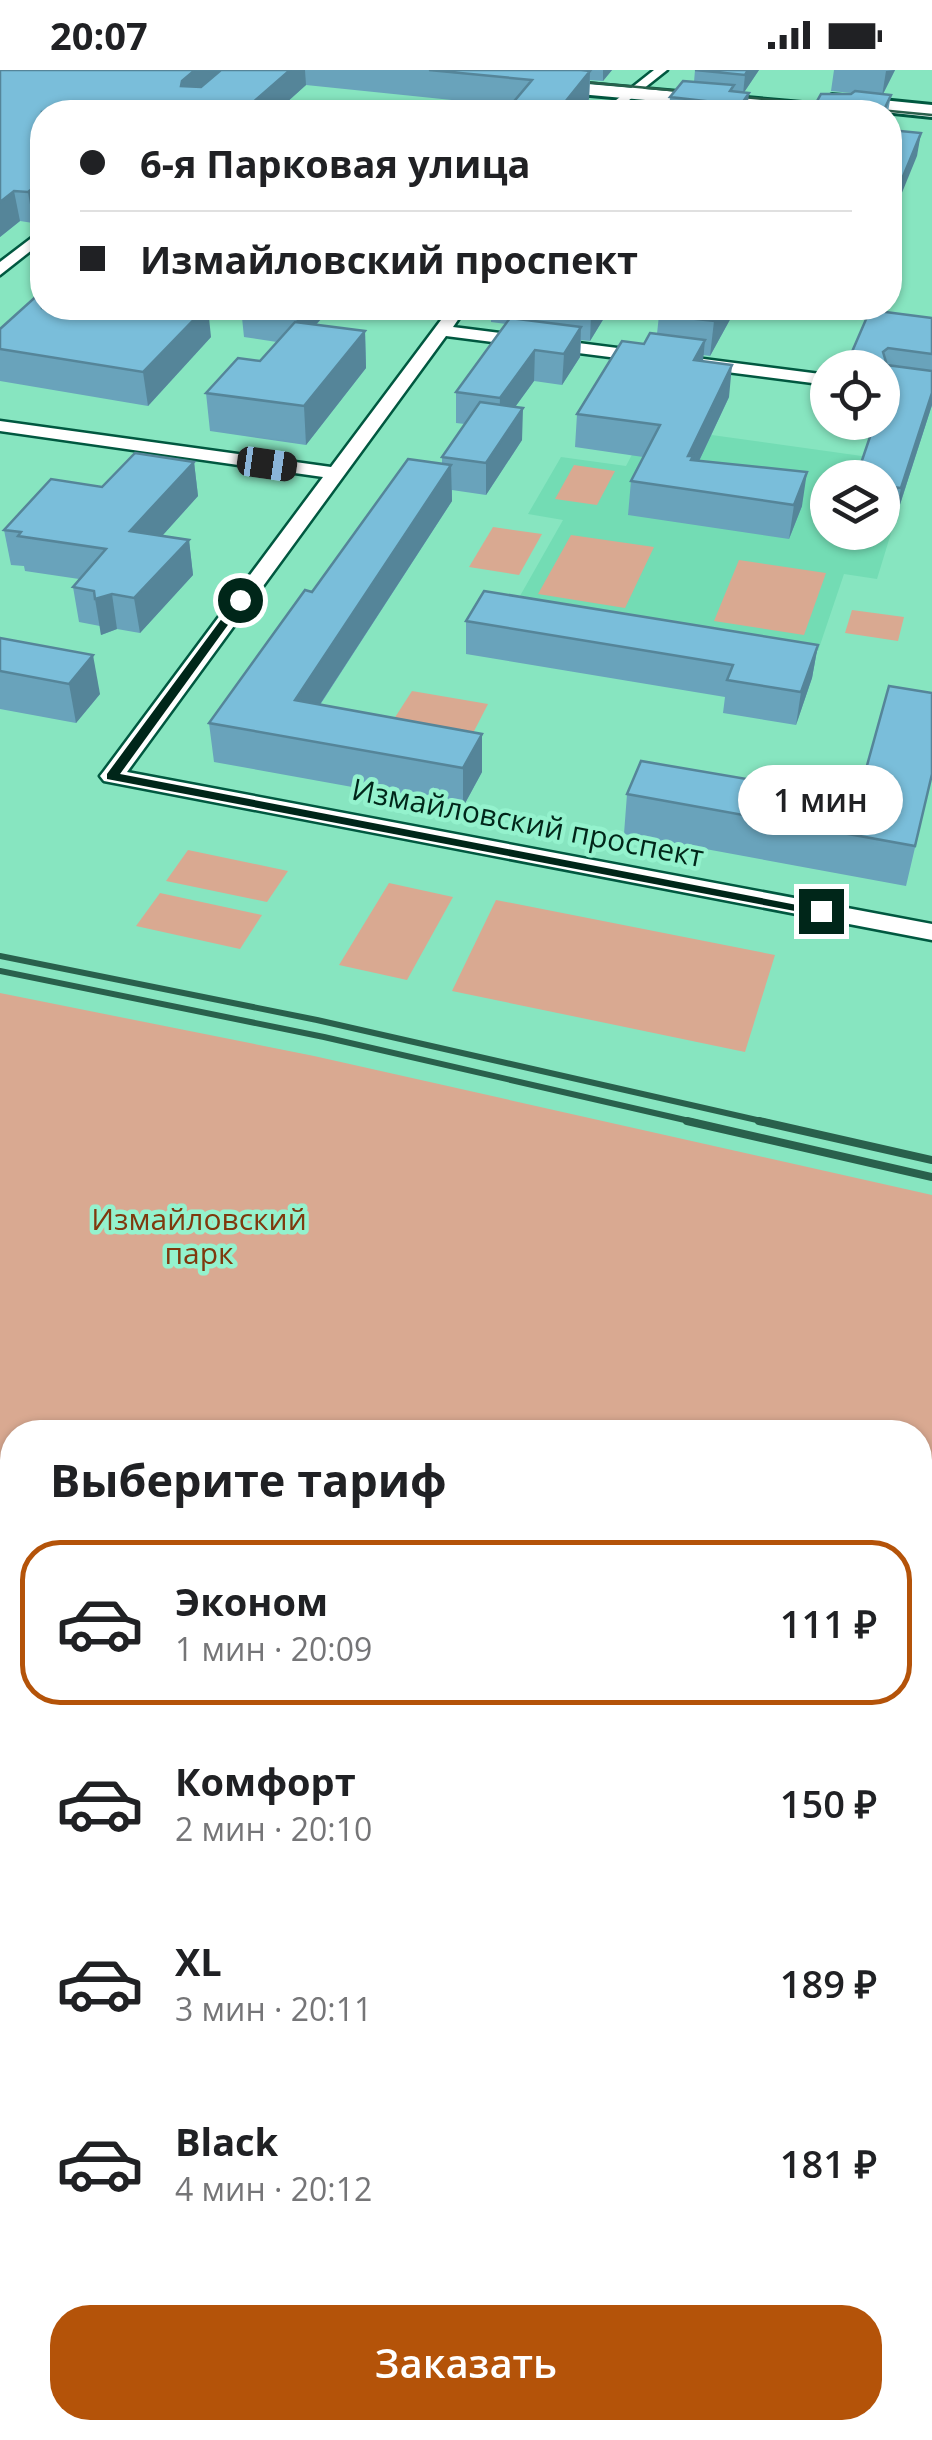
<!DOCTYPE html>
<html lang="ru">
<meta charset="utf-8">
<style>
body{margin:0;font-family:"Open Sans",sans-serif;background:#f6f6f6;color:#202124;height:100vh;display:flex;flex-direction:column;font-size:38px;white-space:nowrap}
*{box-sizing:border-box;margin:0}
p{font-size:32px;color:#757577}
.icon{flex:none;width:55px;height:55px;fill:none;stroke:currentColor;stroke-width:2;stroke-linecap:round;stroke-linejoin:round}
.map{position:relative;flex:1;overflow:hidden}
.side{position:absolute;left:0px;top:1350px;width:932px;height:1020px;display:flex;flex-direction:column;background:#fff;border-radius:40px 40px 0 0;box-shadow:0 2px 8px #0004}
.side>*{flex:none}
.hud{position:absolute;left:30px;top:30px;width:872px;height:220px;border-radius:40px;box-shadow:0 2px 8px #0004;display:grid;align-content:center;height:220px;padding:0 50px;background:#fff}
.tools{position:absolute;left:810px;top:280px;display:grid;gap:20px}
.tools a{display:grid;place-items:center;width:90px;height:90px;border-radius:50%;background:#fff;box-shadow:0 2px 8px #0004;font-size:50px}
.end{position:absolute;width:45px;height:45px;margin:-22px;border:12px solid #002619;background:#fff;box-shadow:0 0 0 5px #fff}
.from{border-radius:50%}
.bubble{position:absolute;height:70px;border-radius:35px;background:#fff;box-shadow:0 2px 8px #0004;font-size:32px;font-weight:600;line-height:70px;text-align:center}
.car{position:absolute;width:30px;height:60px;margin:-30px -15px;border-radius:12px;box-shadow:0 0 8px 2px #0007;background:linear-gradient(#222 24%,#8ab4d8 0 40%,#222 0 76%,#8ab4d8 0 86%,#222 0)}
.hud b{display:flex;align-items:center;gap:35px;height:95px;font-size:38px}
.hud b+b{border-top:2px solid #e0e0e0}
.hud i{width:25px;height:25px;background:#202124}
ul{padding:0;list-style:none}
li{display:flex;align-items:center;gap:30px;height:165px;margin:0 20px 15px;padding:0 30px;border:5px solid transparent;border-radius:40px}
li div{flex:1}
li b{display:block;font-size:38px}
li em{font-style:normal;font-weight:600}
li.selected{border-color:#b45309}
li>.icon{width:90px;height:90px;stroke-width:1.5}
h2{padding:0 50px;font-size:45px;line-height:120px}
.action{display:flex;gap:20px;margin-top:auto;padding:20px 50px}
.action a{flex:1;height:115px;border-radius:40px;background:#b45309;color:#fff;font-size:40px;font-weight:600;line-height:115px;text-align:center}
.status{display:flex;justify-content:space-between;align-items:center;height:70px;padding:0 50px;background:#fff;direction:ltr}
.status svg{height:28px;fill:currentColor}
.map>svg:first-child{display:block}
.built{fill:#73dcb4}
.green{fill:#d9a991;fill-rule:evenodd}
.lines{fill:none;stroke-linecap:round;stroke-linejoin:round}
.minor-casing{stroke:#015840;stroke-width:5}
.secondary-casing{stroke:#015840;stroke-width:6}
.minor{fill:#fff;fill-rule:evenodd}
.secondary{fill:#fff;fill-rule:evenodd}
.tram{stroke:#29604c;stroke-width:2.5}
.rail-far1{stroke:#29604c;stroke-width:6}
.rail{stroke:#29604c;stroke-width:8}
.wall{fill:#69a3bb}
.shaded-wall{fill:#558599}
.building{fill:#7abeda;stroke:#558599;stroke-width:2.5}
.route{fill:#002619}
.labels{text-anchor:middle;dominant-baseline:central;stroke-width:9;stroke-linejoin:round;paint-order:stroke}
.street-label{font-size:30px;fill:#002619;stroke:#94f2cd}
.park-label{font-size:30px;fill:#7f390e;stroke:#94f2cd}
</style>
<div class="status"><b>20:07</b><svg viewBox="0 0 49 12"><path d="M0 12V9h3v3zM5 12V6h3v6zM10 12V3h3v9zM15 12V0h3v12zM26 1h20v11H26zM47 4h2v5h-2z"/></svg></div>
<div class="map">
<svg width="932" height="2370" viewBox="0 0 932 2370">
<rect width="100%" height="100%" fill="#87e5c0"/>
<polygon class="built" points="647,356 869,387 861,407 828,408 828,462 882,462 883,448 895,450 877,509 844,504 818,581 516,533 563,450 528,444 561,387 626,396"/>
<g class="green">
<polygon points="574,395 615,401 597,435 555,429"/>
<polygon points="493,457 542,464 519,505 469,497"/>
<polygon points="571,465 654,477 625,538 538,524"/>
<polygon points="739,490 826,503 804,565 714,551"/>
<polygon points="852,540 904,547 898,571 845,563"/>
<polygon points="412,621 488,634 471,667 392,652"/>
<polygon points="188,780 288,801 267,832 166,811"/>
<polygon points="389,813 453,827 407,910 339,895"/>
<polygon points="160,823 262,845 240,879 136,856"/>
<polygon points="496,830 775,885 745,982 452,921"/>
<path d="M0 923 314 986 932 1125V2370H0ZM12 1362H920V2358H12Z"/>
</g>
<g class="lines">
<defs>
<g id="minor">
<polygon points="654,0 667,0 614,42 601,42"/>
<polygon points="42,160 42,172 0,205 0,192"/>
<polygon points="450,238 466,238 453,257 828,305 828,315 446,266 127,702 932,854 932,870 104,711 100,706 104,701 323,407 0,361 0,351 331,397"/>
</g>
<polygon id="secondary" points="531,9 825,35 823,31 832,25 932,35 932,47 846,38 848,42 779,42 524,19 524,11"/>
</defs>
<use href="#minor" class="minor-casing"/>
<use href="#secondary" class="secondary-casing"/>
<use href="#minor" class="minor"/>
<use href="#secondary" class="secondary"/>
<polyline class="tram" points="564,10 932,45"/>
<g class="rail-far1">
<polyline points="0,886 317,950 770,1053"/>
<polyline points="0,901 324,967 698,1053"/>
</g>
<g class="rail">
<polyline points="687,1051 932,1107"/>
<polyline points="759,1051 932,1090"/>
</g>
</g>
<g class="wall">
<polygon points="0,0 612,0 603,11 590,10 589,29 579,42 505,42 510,36 306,15 276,42 42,42 33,153 20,151 0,167"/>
<polygon points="695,0 759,0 744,22 747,42 669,42 670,27 694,12"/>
<polygon points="834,0 895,0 883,24 891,25 888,42 811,42 852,23 831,21"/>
<polygon points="241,238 331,238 316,255 365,261 366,298 306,375 210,361 206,323 260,291 277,272 244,267"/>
<polygon points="491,238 604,238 604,248 590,271 581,270 580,287 562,315 534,311 515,337 522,370 486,425 452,420 452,431 320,635 482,702 463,737 214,692 209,653 442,394 442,387 465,354 456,353 456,322 506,254 491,252"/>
<polygon points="663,238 733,238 733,244 710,286 703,285 703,291 729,327 699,391 802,436 789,469 628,445 631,411 643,387 575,377 577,344 644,274 657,264 659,245"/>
<polygon points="932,248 932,335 895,450 882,448 882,408 870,365 828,359 829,352 882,352 882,298 845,298"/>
<polygon points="0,259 211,267 148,336 0,311"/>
<polygon points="194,392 198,426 162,466 189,470 193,505 140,563 117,559 101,565 100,556 79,552 73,517 79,509 25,501 24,496 11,495 4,460 102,417"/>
<polygon points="466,551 818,575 812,608 796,655 723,643 725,627 466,584"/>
<polygon points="0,568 100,624 76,653 0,639"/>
<polygon points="932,705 906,816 624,764 627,724 858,728"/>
</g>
<g class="shaded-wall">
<polygon points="195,0 232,0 184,42 182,11"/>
<polygon points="290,0 305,0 306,15 276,42 242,42"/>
<polygon points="603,0 612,0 603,11"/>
<polygon points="748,0 759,0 743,24 745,5"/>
<polygon points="895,0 882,26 886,1"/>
<polygon points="590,1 589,29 579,42 557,42"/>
<polygon points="749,23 747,42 736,42"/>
<polygon points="921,63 917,86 890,152 890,138"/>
<polygon points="42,111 42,145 33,153 28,122"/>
<polygon points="14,121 20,151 0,167 0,132"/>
<polygon points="205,238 208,238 211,267 148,336 143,302"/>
<polygon points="300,238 331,238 298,274 296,242"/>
<polygon points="595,238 604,238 604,248 590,271 591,244"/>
<polygon points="721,238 733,238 733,244 710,286 714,251"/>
<polygon points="581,257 580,287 562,315 564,284"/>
<polygon points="365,261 366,298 306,375 304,336"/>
<polygon points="705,270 702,303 694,290"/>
<polygon points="535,280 534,311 499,359 500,328"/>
<polygon points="732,295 729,327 691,408 688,386"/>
<polygon points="932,323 932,335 895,450 901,418"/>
<polygon points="523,338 522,370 486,425 486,393"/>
<polygon points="194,392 198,426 135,496 130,461"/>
<polygon points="451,395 452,431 298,668 295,630"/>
<polygon points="807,402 802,436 789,469 794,435"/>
<polygon points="189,470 193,505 140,563 134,528"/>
<polygon points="112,524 117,559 101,565 95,529"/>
<polygon points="818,575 812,608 796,655 801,622"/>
<polygon points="93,585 100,624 76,653 69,614"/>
<polygon points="482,664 482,702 463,737 463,698"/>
</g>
<g class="building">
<polygon points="0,0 195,0 182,11 181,16 201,17 221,0 290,0 242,42 42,42 42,111 28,122 14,121 0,132"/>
<polygon points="429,0 581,0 590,1 557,42 505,42 532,10"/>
<polygon points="695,0 748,0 745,5"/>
<polygon points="683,11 734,15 730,21 749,23 736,42 697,42 705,31 670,27"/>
<polygon points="855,21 891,25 883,42 811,42 821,24 851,24"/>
<polygon points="890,60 921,63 890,138"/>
<polygon points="42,221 42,238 205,238 143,302 0,279 0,259"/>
<polygon points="261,238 300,238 296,242"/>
<polygon points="541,238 595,238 591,244"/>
<polygon points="663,238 721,238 714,251 659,245"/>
<polygon points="870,240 932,248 932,284 888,278 883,282 887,295 932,301 932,323 901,418 882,416 882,408 856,408 875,352 882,352 882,298 845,298"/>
<polygon points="510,248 581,257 564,284 535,280 500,328 456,322"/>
<polygon points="295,252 365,261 304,336 206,323 238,288 260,291"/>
<polygon points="650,263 705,270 694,290 732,295 688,386 693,386 691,390 807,402 794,435 631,411 660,355 577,344 622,271 644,274"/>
<polygon points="480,332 523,338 486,393 442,387"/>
<polygon points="135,383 194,392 130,461 189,470 134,528 112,524 95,529 94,521 73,517 106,479 18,466 21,462 4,460 51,409 102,417"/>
<polygon points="408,389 451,395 295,630 482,664 463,698 209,653 305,520 312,522"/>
<polygon points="484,521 818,575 801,622 727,610 733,595 466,551"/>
<polygon points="0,568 93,585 69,614 0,601"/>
<polygon points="889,616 932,623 932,704 915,776 627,724 641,691 858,728"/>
</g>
<polygon class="route" points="237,528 246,530 120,704 828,841 821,846 107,709 107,704"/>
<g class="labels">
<g class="street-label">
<text transform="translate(528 752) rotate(11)">Измайловский проспект</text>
</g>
<g class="park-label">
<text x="199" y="1148">Измайловский<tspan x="199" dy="34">парк</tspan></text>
</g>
</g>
</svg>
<div class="tools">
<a><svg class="icon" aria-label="locate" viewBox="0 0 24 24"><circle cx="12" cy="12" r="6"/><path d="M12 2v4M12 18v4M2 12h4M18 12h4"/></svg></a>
<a><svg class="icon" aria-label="layers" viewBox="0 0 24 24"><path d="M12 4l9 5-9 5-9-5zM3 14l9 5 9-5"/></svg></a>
</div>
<i class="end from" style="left:240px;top:530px"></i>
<i class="end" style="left:821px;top:841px"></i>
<div class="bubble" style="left:738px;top:695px;width:165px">1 мин</div>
<i class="car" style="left:267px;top:394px;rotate:98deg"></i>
<div class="hud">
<b><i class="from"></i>6-я Парковая улица</b>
<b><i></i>Измайловский проспект</b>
</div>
<section class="side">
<h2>Выберите тариф</h2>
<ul>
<li class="selected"><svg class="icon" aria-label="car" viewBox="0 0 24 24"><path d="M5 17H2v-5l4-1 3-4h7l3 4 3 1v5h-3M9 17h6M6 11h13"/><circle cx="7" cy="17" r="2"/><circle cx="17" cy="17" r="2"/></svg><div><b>Эконом</b><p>1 мин · 20:09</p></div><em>111 ₽</em></li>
<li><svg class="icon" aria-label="car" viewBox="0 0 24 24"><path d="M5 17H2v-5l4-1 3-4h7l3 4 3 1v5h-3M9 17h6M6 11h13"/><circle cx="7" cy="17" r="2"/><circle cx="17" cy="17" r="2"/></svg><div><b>Комфорт</b><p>2 мин · 20:10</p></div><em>150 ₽</em></li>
<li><svg class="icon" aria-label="car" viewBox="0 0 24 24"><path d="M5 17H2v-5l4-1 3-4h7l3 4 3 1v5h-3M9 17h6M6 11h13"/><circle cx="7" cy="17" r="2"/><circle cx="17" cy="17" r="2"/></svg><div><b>XL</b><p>3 мин · 20:11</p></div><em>189 ₽</em></li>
<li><svg class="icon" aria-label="car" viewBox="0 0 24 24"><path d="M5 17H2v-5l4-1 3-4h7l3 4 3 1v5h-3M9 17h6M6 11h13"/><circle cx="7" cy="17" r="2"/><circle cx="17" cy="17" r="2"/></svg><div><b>Black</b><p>4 мин · 20:12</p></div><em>181 ₽</em></li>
</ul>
<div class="action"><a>Заказать</a></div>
</section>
</div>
